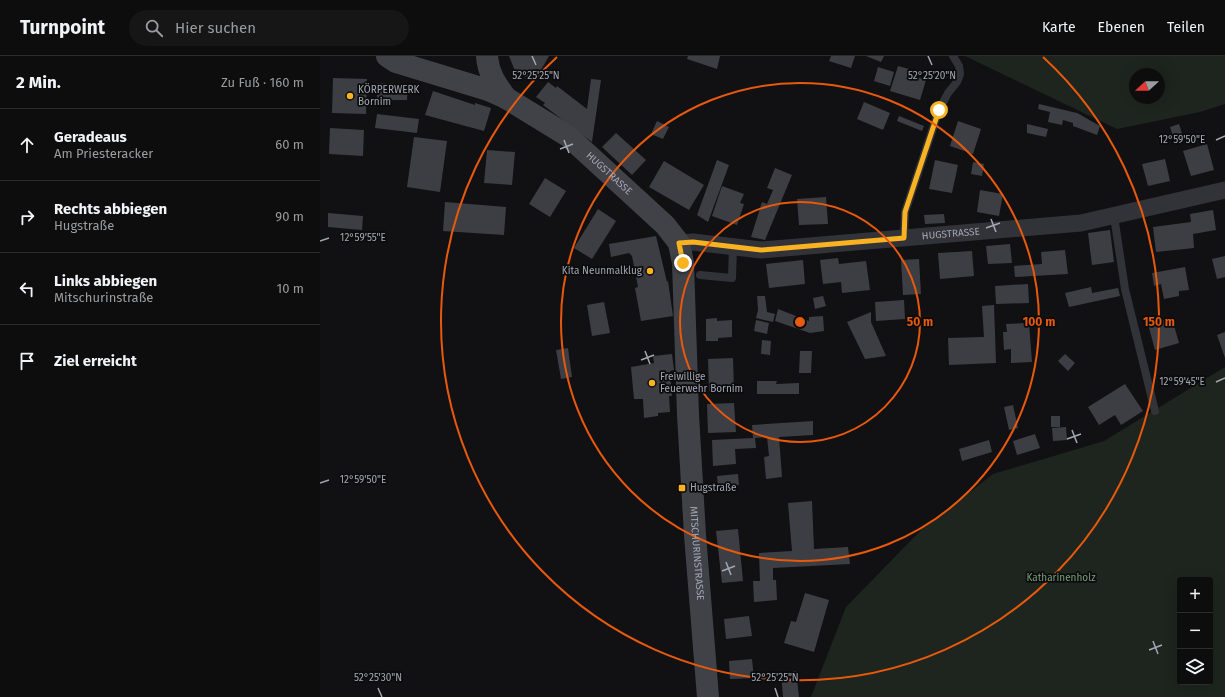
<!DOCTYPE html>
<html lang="de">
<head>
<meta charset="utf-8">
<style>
  body { margin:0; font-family:"Fira Sans",sans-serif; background:#161617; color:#f1f3f6 }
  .controls { position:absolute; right:12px; bottom:12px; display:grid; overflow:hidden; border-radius:4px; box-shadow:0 4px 16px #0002 }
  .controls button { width:36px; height:36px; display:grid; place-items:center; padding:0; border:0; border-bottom:1px solid #2d2d2e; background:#0d0d0e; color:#f1f3f6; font:20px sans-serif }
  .compass { position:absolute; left:809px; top:12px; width:36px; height:36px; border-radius:50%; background:#0d0d0e; box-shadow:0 4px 16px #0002; rotate:249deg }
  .stop { position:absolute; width:12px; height:12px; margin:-9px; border:3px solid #f9b222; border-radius:50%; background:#fff }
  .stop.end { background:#f9b222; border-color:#fff; box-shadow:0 1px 4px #0008 }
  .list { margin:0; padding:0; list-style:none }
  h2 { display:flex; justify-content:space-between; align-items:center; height:52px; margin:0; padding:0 16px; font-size:17px }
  h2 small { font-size:13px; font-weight:400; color:#9a9c9e }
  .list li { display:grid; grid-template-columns:26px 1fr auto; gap:12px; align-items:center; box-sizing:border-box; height:72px; padding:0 16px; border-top:1px solid #2d2d2e }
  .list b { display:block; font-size:15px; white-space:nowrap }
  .list p { margin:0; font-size:13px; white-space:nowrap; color:#9a9c9e }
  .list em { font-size:13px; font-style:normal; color:#9a9c9e }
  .icon { flex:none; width:22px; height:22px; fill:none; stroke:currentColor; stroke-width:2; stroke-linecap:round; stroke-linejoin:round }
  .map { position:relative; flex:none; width:905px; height:641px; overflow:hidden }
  header { display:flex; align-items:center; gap:24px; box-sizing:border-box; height:56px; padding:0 20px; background:#0d0d0e; border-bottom:1px solid #2d2d2e }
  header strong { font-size:19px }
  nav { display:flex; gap:22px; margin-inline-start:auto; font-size:14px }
  .search { width:280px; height:36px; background:#161617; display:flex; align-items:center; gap:10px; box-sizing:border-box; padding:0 14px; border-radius:22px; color:#9a9c9e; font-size:15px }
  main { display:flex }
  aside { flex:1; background:#0d0d0e }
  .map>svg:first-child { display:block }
  .green { fill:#1d251e; fill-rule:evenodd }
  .building { fill:#3d3e43 }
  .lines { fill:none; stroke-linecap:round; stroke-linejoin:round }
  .lane { stroke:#323338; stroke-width:8 }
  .street { stroke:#323338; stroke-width:17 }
  .secondary { stroke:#404248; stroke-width:22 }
  .route { stroke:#f9b222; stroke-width:5 }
  .ticks { fill:none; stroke:#a2a7b4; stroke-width:1.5 }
  .ring { fill:none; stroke:#e8590c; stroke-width:2 }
  .poi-dot { fill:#f9b222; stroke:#0c0c0d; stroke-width:1.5 }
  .labels { text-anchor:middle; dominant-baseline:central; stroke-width:3.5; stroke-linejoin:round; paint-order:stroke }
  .poi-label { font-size:10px; fill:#a2a7b4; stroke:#0c0c0d; text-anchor:start }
  .street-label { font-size:10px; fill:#a2a7b4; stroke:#0c0c0d }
  .park-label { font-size:10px; fill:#77a07a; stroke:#0c0c0d }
  .ticks-label { font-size:10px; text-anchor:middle; fill:#a2a7b4; stroke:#0c0c0d; stroke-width:3.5; stroke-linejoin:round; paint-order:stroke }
  .centre { fill:#e8590c; stroke:#0c0c0d; stroke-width:2 }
  .ring-label { font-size:12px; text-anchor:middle; font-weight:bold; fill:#e8590c; stroke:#0c0c0d; stroke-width:3.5; stroke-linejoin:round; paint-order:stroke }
</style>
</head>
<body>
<header>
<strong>Turnpoint</strong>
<div class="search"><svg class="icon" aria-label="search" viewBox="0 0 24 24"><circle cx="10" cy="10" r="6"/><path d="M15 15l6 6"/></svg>Hier suchen</div>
<nav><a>Karte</a><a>Ebenen</a><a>Teilen</a></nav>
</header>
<main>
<aside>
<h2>2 Min.<small>Zu Fuß · 160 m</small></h2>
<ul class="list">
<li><svg class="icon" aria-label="ahead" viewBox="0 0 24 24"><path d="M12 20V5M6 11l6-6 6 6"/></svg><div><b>Geradeaus</b><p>Am Priesteracker</p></div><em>60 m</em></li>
<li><svg class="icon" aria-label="right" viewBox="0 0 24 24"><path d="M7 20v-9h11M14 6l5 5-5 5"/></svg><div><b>Rechts abbiegen</b><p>Hugstraße</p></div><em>90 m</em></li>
<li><svg class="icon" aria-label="left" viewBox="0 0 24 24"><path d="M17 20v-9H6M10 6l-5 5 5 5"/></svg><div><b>Links abbiegen</b><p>Mitschurinstraße</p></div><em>10 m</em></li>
<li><svg class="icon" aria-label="arrive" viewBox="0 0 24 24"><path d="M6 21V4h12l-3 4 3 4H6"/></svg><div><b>Ziel erreicht</b></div></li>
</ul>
</aside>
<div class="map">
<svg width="905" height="641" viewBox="0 0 905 641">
  <rect width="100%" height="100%" fill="#111113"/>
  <!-- green -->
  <g class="green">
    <path d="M645 0H905V48L880 56 797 73ZM815 18H839V42H815Z"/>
    <path d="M905 311V641H491L526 551 600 475 673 418 784 385ZM860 524H890V626H860Z"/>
  </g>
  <!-- building -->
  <g class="building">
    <path d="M189 0H229L214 26 195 15Z"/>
    <path d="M368 0H400L397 13 367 3Z"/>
    <path d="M511 0H535L531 12 509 5Z"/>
    <path d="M546 0H564L561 6Z"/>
    <path d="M578 10 589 13 588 18 606 24 600 44 570 35Z"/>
    <path d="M558 11 574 16 570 30 554 25Z"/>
    <path d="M13 22 47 23 46 58 12 57Z"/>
    <path d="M271 23 281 24 272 86 223 49 225 47 216 41 228 26 236 32 237 30 267 53Z"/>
    <path d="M57 27 88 28 87 44H57Z"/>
    <path d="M113 35 155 49V47L171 52 164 75 105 59Z"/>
    <path d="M544 46 570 57 563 74 537 63Z"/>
    <path d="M719 48 757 57 780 70 777 79 753 70V67L743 64 742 69 728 66 730 56 718 53Z"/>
    <path d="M57 58 99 63 97 77 55 72Z"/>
    <path d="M579 60 604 70 602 75 577 65Z"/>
    <path d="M337 65 349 71 343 83 331 78Z"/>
    <path d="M638 65 661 73 653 98 630 90Z"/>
    <path d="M707 68 728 73 726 81 707 77Z"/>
    <path d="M859 68 864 84 855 87 850 71Z"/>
    <path d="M10 72 44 74 43 100 9 98Z"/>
    <path d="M296 77 326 104 312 119 282 91Z"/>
    <path d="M94 81 127 85 120 136 87 131Z"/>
    <path d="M887 88 894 114 871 120 863 95Z"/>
    <path d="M167 94 195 96 192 129 164 127Z"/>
    <path d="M845 103 850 125 828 130 822 108Z"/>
    <path d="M397 104 409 109 388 166 377 159Z"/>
    <path d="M615 104 638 109 632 137 609 133Z"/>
    <path d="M344 105 384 129 369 154 329 131Z"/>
    <path d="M653 106 664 108 662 120 651 118Z"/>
    <path d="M455 112 472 119 445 184 431 181 442 146 447 148 453 134 447 132Z"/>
    <path d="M225 122 246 135 230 161 209 148Z"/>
    <path d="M402 130 424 138 420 147 424 148 417 169 392 160Z"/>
    <path d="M660 134 683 138 679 160 657 156Z"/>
    <path d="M506 141 508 168 479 169 477 143Z"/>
    <path d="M125 146 186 151 184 179 123 175Z"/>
    <path d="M278 153 296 165 272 203 254 192Z"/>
    <path d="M893 154 896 174 873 178 874 192 836 196 833 171 871 166 870 158Z"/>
    <path d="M8 157 43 160 42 174 8 171Z"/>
    <path d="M624 158 625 167 605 168 604 159Z"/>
    <path d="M790 174 794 206 772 209 768 177Z"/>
    <path d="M336 180 347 226 348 225 353 260 321 265 315 232 318 231 312 200 309 197 291 201 289 188Z"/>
    <path d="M690 188 692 207 668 208 666 190Z"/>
    <path d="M745 194 748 218 695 221 694 210 722 208 721 196Z"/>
    <path d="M652 195 654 220 620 223 618 197Z"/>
    <path d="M905 200V221L897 223 892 203Z"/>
    <path d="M518 202 519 208 546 205 550 234 522 237 521 226 503 228 500 204Z"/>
    <path d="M599 203 601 238 583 239 581 204Z"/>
    <path d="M483 204 485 228 449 232 446 208Z"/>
    <path d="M865 211 869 234 859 235V240L844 243 841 228 834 230 832 217Z"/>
    <path d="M708 228 709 247 676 248 675 230Z"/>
    <path d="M771 231 772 237 798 232 800 240 749 251 745 237Z"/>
    <path d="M437 240H445L447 256 455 258 453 266 436 262 438 254Z"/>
    <path d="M503 240 506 250 495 253 493 242Z"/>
    <path d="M584 244 585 263 556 265 555 246Z"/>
    <path d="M284 246 290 277 272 280 267 249Z"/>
    <path d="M674 249 676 307 629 309 628 282 664 281 662 250Z"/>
    <path d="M458 253 489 265V261L503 260 504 275 490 277 455 265Z"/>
    <path d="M551 256V266L566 300 545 303 527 266Z"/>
    <path d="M397 262V265L412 264V281L398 282V285H386V263Z"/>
    <path d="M852 262 859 287 835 294 828 268Z"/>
    <path d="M436 264 449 267 447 278 434 275Z"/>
    <path d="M709 267 712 306 691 307V293L684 294 683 276H687L686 268Z"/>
    <path d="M905 276V302L897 279Z"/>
    <path d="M442 284 451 285 450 299 441 298Z"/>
    <path d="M248 292 252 321 241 323 236 294Z"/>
    <path d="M480 295H492L491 317H479Z"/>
    <path d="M352 298 354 314 350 315 352 340H349L350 356 338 357V360L324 362 323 343H314L311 311 334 307 333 300Z"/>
    <path d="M745 298 755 307 748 315 738 305Z"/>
    <path d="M413 302 414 334 389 335 388 303Z"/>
    <path d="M437 325H457L456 328 479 327V338H437Z"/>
    <path d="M805 328 823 355 801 369 795 359 779 369 768 351Z"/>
    <path d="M414 347 416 376 388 377 387 348Z"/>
    <path d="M693 349 698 372 689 374 684 351Z"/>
    <rect x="731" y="360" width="9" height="11"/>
    <path d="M493 365V379L459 381 462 421 446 423 444 401 449 400 447 381 435 382 436 392 415 393 416 408 393 410 392 384 433 382 432 369Z"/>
    <path d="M746 371 747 384 733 385 732 372Z"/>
    <path d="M715 378 720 392 697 399 693 385Z"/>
    <path d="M669 384 672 396 642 405 639 393Z"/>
    <path d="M418 418 419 429 398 431 397 420Z"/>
    <path d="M492 445 494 493 528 491 530 508 453 512V524H456L457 544 434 546 433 525H440L439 497 472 495 468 447Z"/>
    <path d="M418 473 423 525 402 527 396 475Z"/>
    <path d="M485 537 509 544 494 596 464 587 471 565 476 566Z"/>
    <path d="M429 560 432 580 406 583 404 563Z"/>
    <path d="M432 603 434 622 410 623 409 605Z"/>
    <path d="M476 615 479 641H463L461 617Z"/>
  </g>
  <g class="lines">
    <!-- lane -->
    <g class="lane">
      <path d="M794 160 805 233 835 355"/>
      <path d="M584 182 585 156 619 54 628 37 637 26 640 18 639 10 633 0"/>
      <path d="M380 219 412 222 413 191"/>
    </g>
    <!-- street -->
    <path class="street" id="s1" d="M359 187 373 186 441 194 761 167 905 134"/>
    <!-- secondary -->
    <g class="secondary">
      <path id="s2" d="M67 0 76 6 168 34 186 42 248 80 345 169 359 187 363 207 368 359 375 479 388 641"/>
      <path d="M167 0C168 17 176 28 186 42"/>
    </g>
  </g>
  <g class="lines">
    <!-- route -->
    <path class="route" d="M363 207 359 187 373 186 441 194 584 182 585 156 619 54"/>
  </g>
  <!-- ticks -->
  <path class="ticks" d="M212 0 216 9M608 0 612 9M244 84 249 97M896 84 905 80M240 93 253 88M671 163 676 176M666 172 680 167M0 185 9 182M325 295 330 308M321 304 334 299M896 326 905 322M752 374 757 387M747 383 761 378M0 427 9 424M406 506 411 519M402 515 415 510M833 585 838 598M829 594 842 589M58 632 62 641M455 632 458 641"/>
  <!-- distance rings -->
  <g class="ring">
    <circle cx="480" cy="266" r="120"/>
    <circle cx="480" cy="266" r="239"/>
    <path d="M723 1A359 359 0 1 1 237 1"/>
  </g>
  <!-- markers -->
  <g class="poi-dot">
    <circle cx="30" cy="40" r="4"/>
    <circle cx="330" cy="215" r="4"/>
    <circle cx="332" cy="327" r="4"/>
    <rect x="358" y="428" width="8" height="8" rx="2"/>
  </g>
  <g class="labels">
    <!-- poi labels -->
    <g class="poi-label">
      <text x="38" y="34">KÖRPERWERK<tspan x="38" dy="12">Bornim</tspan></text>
      <text x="322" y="215" text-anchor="end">Kita Neunmalklug</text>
      <text x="340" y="321">Freiwillige<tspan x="340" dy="12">Feuerwehr Bornim</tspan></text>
      <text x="370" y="432">Hugstraße</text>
    </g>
    <!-- street labels -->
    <g class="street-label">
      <text stroke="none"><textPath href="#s2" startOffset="255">HUGSTRASSE</textPath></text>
      <text stroke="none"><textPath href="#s1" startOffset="273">HUGSTRASSE</textPath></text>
      <text stroke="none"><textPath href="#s2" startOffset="665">MITSCHURINSTRASSE</textPath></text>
    </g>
    <!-- park labels -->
    <g class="park-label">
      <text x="741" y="522">Katharinenholz</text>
    </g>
  </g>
  <g class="ticks-label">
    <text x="216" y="23">52°25'25"N</text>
    <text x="612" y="23">52°25'20"N</text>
    <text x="862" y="87">12°59'50"E</text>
    <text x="43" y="185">12°59'55"E</text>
    <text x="862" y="329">12°59'45"E</text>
    <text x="43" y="427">12°59'50"E</text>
    <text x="58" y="625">52°25'30"N</text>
    <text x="455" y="625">52°25'25"N</text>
  </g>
  <circle cx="480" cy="266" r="6" class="centre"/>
  <g class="ring-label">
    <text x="600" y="270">50 m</text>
    <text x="719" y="270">100 m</text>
    <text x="839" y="270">150 m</text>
  </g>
</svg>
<div class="controls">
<button>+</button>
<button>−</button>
<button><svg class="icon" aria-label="layers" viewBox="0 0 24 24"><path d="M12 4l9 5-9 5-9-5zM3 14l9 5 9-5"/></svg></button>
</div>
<svg class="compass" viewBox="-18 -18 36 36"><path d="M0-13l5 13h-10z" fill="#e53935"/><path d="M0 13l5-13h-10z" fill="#9a9c9e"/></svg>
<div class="stop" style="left:619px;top:54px"></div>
<div class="stop end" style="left:363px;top:207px"></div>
</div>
</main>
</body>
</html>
